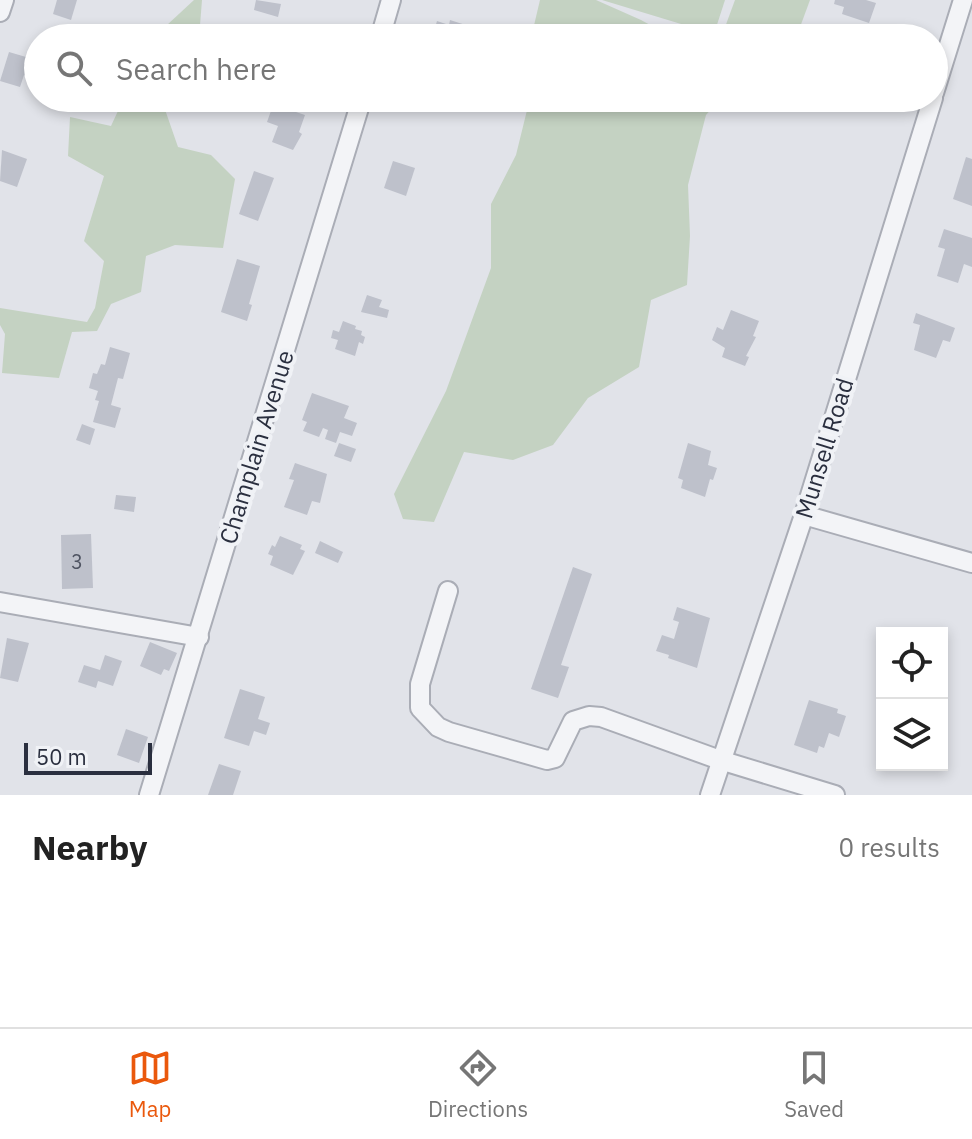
<!DOCTYPE html>
<html lang="en">
<head>
<meta charset="utf-8">
<style>
  body { margin:0; font-family:"IBM Plex Sans",sans-serif; background:#f2f2f2; color:#222 }
  .controls { position:absolute; right:24px; bottom:24px; display:grid; overflow:hidden; border-radius:0px; box-shadow:0 4px 12px #0003 }
  .controls button { width:72px; height:72px; display:grid; place-items:center; padding:0; border:0; border-bottom:2px solid #e0e0e0; background:#fff; color:#222; font:40px sans-serif }
  .scale { position:absolute; left:24px; bottom:20px; width:128px; box-sizing:border-box; padding-left:8px; border:4px solid #2a2f3f; border-top:0; font-size:22px; line-height:28px; white-space:nowrap; color:#2a2f3f; -webkit-text-stroke:6px #f0f2f6; paint-order:stroke }
  .list { margin:0; padding:0; list-style:none }
  h2 { display:flex; justify-content:space-between; align-items:center; height:104px; margin:0; padding:0 32px; font-size:34px }
  h2 small { font-size:26px; font-weight:400; color:#767676 }
  .icon { flex:none; width:44px; height:44px; fill:none; stroke:currentColor; stroke-width:2; stroke-linecap:round; stroke-linejoin:round }
  .map { position:relative; flex:none; width:972px; height:795px; overflow:hidden }
  .search { position:absolute; background:#fff; box-shadow:0 4px 12px #0003; left:24px; right:24px; top:24px; height:88px; display:flex; align-items:center; gap:20px; box-sizing:border-box; padding:0 28px; border-radius:44px; color:#767676; font-size:30px }
  .sheet { height:232px; background:#fff }
  nav { display:flex; justify-content:space-around; align-items:center; box-sizing:border-box; height:112px; border-top:2px solid #e0e0e0; background:#fff; font-size:22px; color:#767676 }
  nav a { display:grid; justify-items:center; gap:4px }
  nav .on { color:#ea580c }
  .map>svg:first-child { display:block }
  .green { fill:#c4d2c2 }
  .building { fill:#bec1cb }
  .lines { fill:none; stroke-linecap:round; stroke-linejoin:round }
  .minor-casing { stroke:#aaadb6; stroke-width:22 }
  .minor { stroke:#f3f4f7; stroke-width:18 }
  .labels { text-anchor:middle; dominant-baseline:central; stroke-width:8; stroke-linejoin:round; paint-order:stroke }
  .number-label { font-size:20px; fill:#4f5462 }
  .street-label { font-size:24px; fill:#2a2f3f; stroke:#f0f2f6 }
</style>
</head>
<body>
<div class="map">
<svg width="972" height="795" viewBox="0 0 972 795">
  <rect width="100%" height="100%" fill="#e1e3e9"/>
  <!-- green -->
  <g class="green">
    <path d="M194 0H202L199 38H153Z"/>
    <path d="M540 0H596L641 20 674 38H531Z"/>
    <path d="M602 0H725L714 34Z"/>
    <path d="M735 0H810L796 38H721Z"/>
    <path d="M124 98H161L178 147 211 155 235 179 223 248 175 245 146 256 141 292 111 304 97 331 72 332 59 378 2 373 5 334 0 325V308L87 322 95 308 104 261 84 241 104 176 68 156 70 117 111 126Z"/>
    <path d="M530 98H721L706 115 688 185 690 236 687 285 651 300 639 367 588 398 553 445 513 460 464 452 434 522 403 519 394 494 446 391 491 268V204L516 155Z"/>
  </g>
  <!-- building -->
  <g class="building">
    <path d="M57 0H77L71 20 53 14Z"/>
    <path d="M256 0 281 4 278 17 254 10Z"/>
    <path d="M835 0H866L876 3 869 23 842 14 844 7 834 4Z"/>
    <path d="M450 20 478 29 475 38H427L429 30 434 31 437 21 449 25Z"/>
    <path d="M9 52 26 57 24 64 38 68V83L24 75 20 87 0 81Z"/>
    <path d="M272 108 283 112 284 108 305 115 299 132 302 134 293 150 272 142 278 126 267 122Z"/>
    <path d="M2 150 27 159 17 187 0 181Z"/>
    <path d="M966 157 972 159V206L953 199Z"/>
    <path d="M393 161 415 168 406 196 384 188Z"/>
    <path d="M254 171 274 178 258 221 239 214Z"/>
    <path d="M944 229 972 238V267L964 264 958 283 937 276 945 249 938 247Z"/>
    <path d="M237 259 260 266 249 304 252 305 247 321 221 312Z"/>
    <path d="M367 295 382 300 379 307 389 310 387 318 361 312Z"/>
    <path d="M731 310 759 321 753 336 756 337 746 356 749 357 745 366 722 357 725 348 712 340 717 327 723 330Z"/>
    <path d="M916 313 955 328 950 342 943 340 936 358 914 350 920 325 913 323Z"/>
    <path d="M343 321 356 326 355 329 362 331 361 335 365 337 363 344 359 342 355 356 335 349 338 340 331 338 333 330 339 332Z"/>
    <path d="M110 347 130 353 123 379 118 378 111 405 121 408 115 428 93 422 99 401 95 400 98 391 89 388 93 373 97 374 101 364 105 365Z"/>
    <path d="M312 393 349 406 344 418 357 423 352 436 340 432 336 443 325 439 328 430 323 428 319 437 303 431 307 422 302 420Z"/>
    <path d="M82 424 95 429 90 445 76 440Z"/>
    <path d="M339 443 356 449 351 462 334 456Z"/>
    <path d="M688 443 711 451 708 465 717 468 713 480 710 479 705 497 681 488 683 480 678 478Z"/>
    <path d="M295 463 327 474 320 503 312 501 307 515 284 507 294 480 289 479Z"/>
    <path d="M116 495 136 497 134 512 114 509Z"/>
    <path d="M91 534 93 588 62 589 61 535Z"/>
    <path d="M280 536 302 545 300 549 305 551 293 575 270 565 273 556 268 554 272 545 275 547Z"/>
    <path d="M320 541 343 552 338 563 315 553Z"/>
    <path d="M573 567 592 574 561 665 569 667 558 698 531 689Z"/>
    <path d="M677 607 710 618 697 668 668 658 669 655 656 651 662 635 674 639 679 622 673 620Z"/>
    <path d="M7 638 29 643 18 682 0 678Z"/>
    <path d="M150 642 177 653 169 671 164 669 161 675 140 666Z"/>
    <path d="M105 655 122 661 113 686 98 681 96 688 78 682 84 665 100 670Z"/>
    <path d="M240 689 265 697 258 719 270 723 266 735 254 731 249 746 224 738Z"/>
    <path d="M809 700 838 709 837 713 846 716 839 737 829 733 824 748 819 746 817 753 794 745Z"/>
    <path d="M126 729 148 737 139 763 117 755Z"/>
    <path d="M219 764 241 771 233 795H208Z"/>
  </g>
  <g class="lines">
    <defs>
      <g id="minor">
        <path d="M0 12 4 0"/>
        <path d="M380 38 391 0"/>
        <path d="M934 93 963 0"/>
        <path d="M804 515 972 563"/>
        <path d="M448 591 420 684V708L438 727 449 732 547 760 555 758 573 721 589 716 601 717 720 760 835 795"/>
        <path d="M0 602 199 637"/>
        <path d="M149 795 362 98"/>
        <path d="M710 795 804 515 933 98"/>
      </g>
    </defs>
    <!-- minor casing -->
    <use href="#minor" class="minor-casing"/>
    <!-- minor -->
    <use href="#minor" class="minor"/>
  </g>
  <g class="labels">
    <!-- number labels -->
    <g class="number-label">
      <text x="77" y="561">3</text>
    </g>
    <!-- street labels -->
    <g class="street-label">
      <text transform="translate(256 447) rotate(-73)">Champlain Avenue</text>
      <text transform="translate(824 448) rotate(-73)">Munsell Road</text>
    </g>
  </g>
</svg>
<div class="controls">
<button><svg class="icon" aria-label="locate" viewBox="0 0 24 24"><circle cx="12" cy="12" r="6"/><path d="M12 2v4M12 18v4M2 12h4M18 12h4"/></svg></button>
<button><svg class="icon" aria-label="layers" viewBox="0 0 24 24"><path d="M12 4l9 5-9 5-9-5zM3 14l9 5 9-5"/></svg></button>
</div>
<div class="scale">50 m</div>
<div class="search"><svg class="icon" aria-label="search" viewBox="0 0 24 24"><circle cx="10" cy="10" r="6"/><path d="M15 15l6 6"/></svg>Search here</div>
</div>
<section class="sheet">
<h2>Nearby<small>0 results</small></h2>
<ul class="list">
</ul>
</section>
<nav>
<a class="on"><svg class="icon" aria-label="map" viewBox="0 0 24 24"><path d="M3 6l6-2 6 2 6-2v14l-6 2-6-2-6 2zM9 4v14M15 6v14"/></svg>Map</a>
<a><svg class="icon" aria-label="directions" viewBox="0 0 24 24"><path d="M12 3l9 9-9 9-9-9zM9 14v-3h6M13 9l2 2-2 2"/></svg>Directions</a>
<a><svg class="icon" aria-label="saved" viewBox="0 0 24 24"><path d="M7 4h10v16l-5-4-5 4z"/></svg>Saved</a>
</nav>
</body>
</html>
